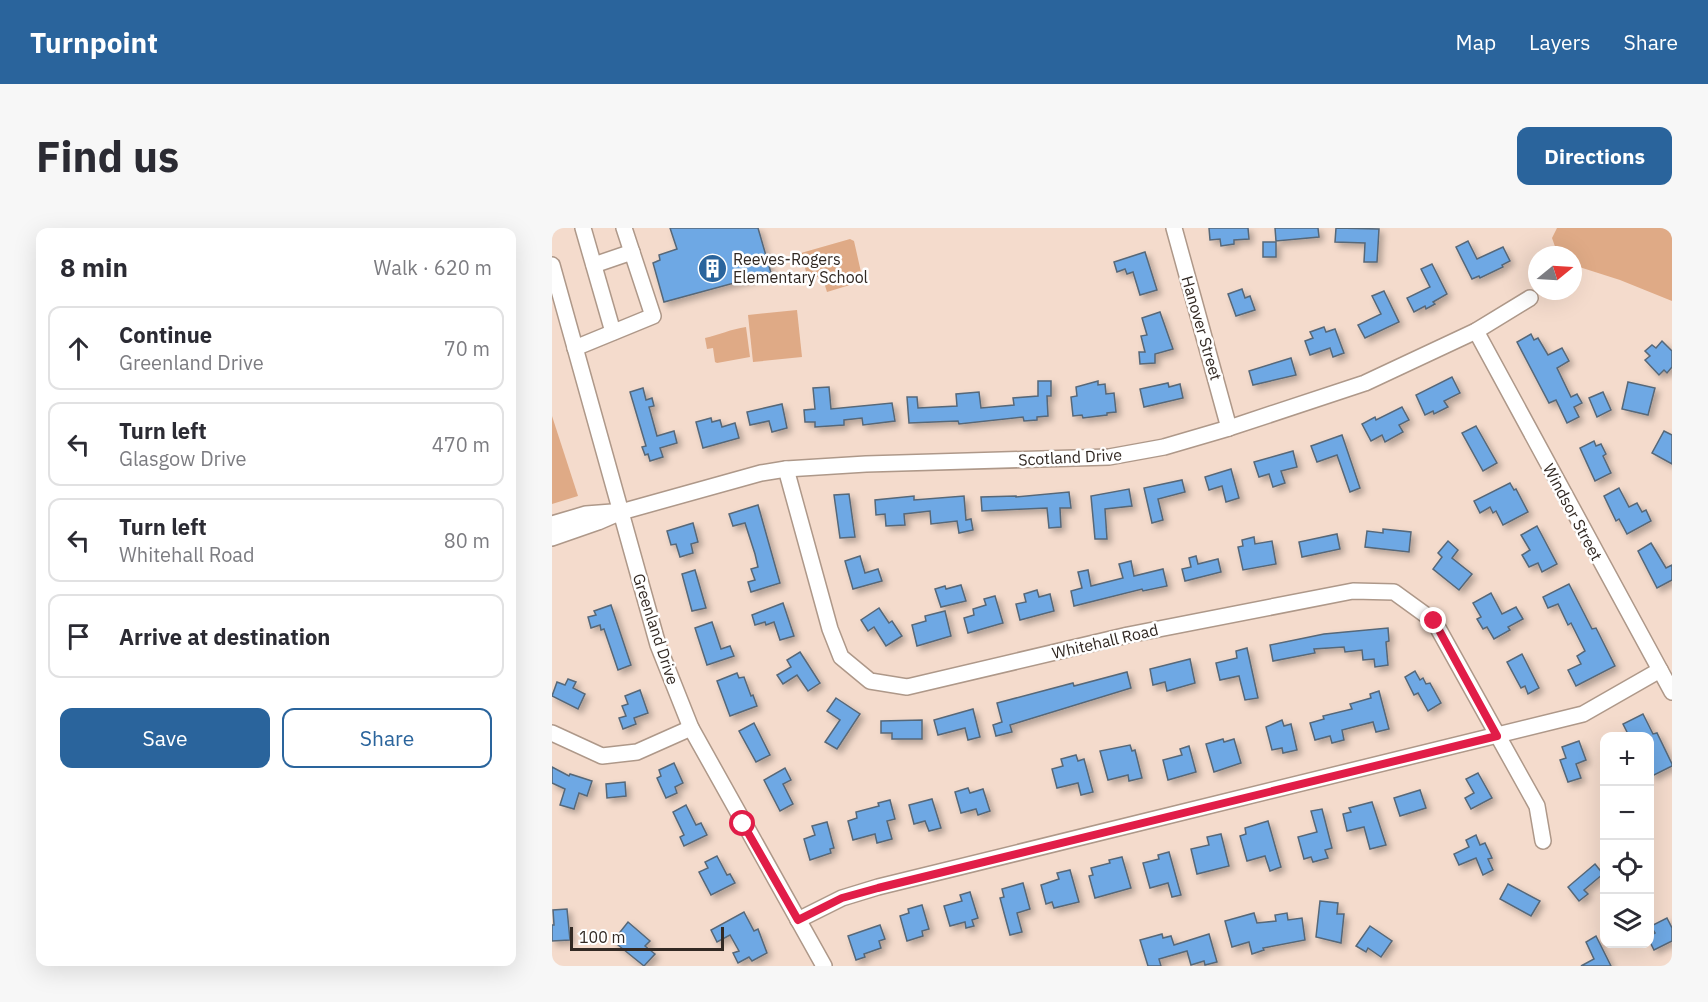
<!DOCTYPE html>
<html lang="en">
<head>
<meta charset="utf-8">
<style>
  body { margin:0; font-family:"IBM Plex Sans",sans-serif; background:#f7f7f7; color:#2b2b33 }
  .controls { position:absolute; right:18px; bottom:18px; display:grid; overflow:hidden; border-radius:12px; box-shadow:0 6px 24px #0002 }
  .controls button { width:54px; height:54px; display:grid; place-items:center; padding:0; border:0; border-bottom:2px solid #e1e1e2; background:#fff; color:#2b2b33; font:30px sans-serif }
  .compass { position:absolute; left:976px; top:18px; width:54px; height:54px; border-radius:50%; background:#fff; box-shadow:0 6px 24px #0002; rotate:72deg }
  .scale { position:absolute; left:18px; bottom:15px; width:154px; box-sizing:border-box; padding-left:6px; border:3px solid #322923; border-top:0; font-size:16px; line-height:21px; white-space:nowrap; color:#322923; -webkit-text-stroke:4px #fff; paint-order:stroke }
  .stop { position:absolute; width:18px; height:18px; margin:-14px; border:4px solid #e11d48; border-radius:50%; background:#fff }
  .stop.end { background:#e11d48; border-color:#fff; box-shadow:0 2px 6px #0008 }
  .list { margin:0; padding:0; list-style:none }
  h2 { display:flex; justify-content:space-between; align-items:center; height:78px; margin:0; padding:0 24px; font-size:26px }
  h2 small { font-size:20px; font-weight:400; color:#7c7c81 }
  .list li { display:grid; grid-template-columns:39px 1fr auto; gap:18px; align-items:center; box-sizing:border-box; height:84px; margin:0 12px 12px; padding:0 12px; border:2px solid #e1e1e2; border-radius:12px }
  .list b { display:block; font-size:22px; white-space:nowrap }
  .list p { margin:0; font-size:20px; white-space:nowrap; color:#7c7c81 }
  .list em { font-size:20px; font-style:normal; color:#7c7c81 }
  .actions { display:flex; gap:12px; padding:18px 24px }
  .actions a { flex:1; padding:14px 0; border:2px solid #2a649c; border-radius:12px; text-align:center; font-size:21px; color:#2a649c }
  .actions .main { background:#2a649c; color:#fff }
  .icon { flex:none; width:33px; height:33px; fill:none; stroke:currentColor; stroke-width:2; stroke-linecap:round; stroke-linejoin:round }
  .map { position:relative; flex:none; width:1120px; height:738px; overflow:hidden; border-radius:12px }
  header { display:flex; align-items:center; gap:36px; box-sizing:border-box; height:84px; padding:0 30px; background:#2a649c; color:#fff }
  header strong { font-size:28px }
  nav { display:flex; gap:33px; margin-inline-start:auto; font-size:21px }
  .intro { display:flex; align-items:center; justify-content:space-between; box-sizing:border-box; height:144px; padding:0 36px }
  h1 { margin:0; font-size:42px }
  .button { padding:15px 27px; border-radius:12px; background:#2a649c; color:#fff; font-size:21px; font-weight:700 }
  main { display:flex; gap:36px; padding:0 36px }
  aside { flex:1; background:#fff; border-radius:12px; box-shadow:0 6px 24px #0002 }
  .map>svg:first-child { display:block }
  .green { fill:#dfaa86 }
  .building { fill:#6ea8e4; stroke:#566778; stroke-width:1.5; filter:url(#shadow) }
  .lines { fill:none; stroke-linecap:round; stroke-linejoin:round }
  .minor-casing { stroke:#ae9889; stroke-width:18 }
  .minor { stroke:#fff; stroke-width:15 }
  .route { stroke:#e11d48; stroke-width:8 }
  .labels { text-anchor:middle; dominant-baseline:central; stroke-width:5; stroke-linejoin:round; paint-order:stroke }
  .poi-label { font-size:16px; fill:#322923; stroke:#fff; text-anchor:start }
  .street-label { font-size:16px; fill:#322923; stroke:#fff }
</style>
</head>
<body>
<header>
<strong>Turnpoint</strong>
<nav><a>Map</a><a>Layers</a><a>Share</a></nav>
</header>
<div class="intro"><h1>Find us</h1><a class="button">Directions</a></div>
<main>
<aside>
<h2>8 min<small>Walk · 620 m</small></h2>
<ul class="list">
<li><svg class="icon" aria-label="ahead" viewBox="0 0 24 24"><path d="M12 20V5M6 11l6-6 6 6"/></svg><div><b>Continue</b><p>Greenland Drive</p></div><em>70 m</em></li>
<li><svg class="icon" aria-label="left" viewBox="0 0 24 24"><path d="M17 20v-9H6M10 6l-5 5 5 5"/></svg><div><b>Turn left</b><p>Glasgow Drive</p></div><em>470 m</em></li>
<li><svg class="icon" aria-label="left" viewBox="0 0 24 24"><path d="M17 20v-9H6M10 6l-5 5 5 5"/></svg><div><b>Turn left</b><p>Whitehall Road</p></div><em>80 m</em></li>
<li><svg class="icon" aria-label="arrive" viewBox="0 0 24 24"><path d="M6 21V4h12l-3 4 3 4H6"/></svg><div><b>Arrive at destination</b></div></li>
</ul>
<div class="actions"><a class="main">Save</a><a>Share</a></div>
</aside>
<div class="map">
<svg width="1120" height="738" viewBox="0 0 1120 738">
  <defs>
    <filter id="shadow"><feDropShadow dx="4" dy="4" stdDeviation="3" flood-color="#0004"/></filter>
  </defs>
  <rect width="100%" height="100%" fill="#f4dbcc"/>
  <!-- green -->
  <g class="green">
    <path d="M1005 0H1120V73L1068 52 1021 37V27H1006L1000 10Z"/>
    <path d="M298 11 302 13 311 53 275 64 270 48 256 51 249 25Z"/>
    <path d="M245 82 250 129 201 134 196 87Z"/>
    <path d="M194 99 198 129 165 135 163 134 161 120 155 121 153 110C167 107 179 101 194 99Z"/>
    <path d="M0 188 26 268 0 276Z"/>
  </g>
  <!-- building -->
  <g class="building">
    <path d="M118 0H206L219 45 112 74 101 35 108 32 107 27 125 21Z"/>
    <path d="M657 0H696L697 11 682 12V16L669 18 668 11 658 12Z"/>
    <path d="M723 0H766L767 9 724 13Z"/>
    <path d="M784 0 827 1 825 34H812L813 15 783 14Z"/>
    <path d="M916 13 925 31 951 19 958 33 950 37 951 39 928 50 927 48 920 51 904 19Z"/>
    <rect x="711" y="14" width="13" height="15"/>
    <path d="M593 24 605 62 588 67 581 44 575 46 573 41 565 44 562 34Z"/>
    <path d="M880 36 895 66 881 74 883 76 874 81 873 78 862 84 855 70 878 59 869 41Z"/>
    <path d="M690 61 693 70 698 68 703 82 684 88 676 66Z"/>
    <path d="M832 63 847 94 813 110 806 97 829 86 820 68Z"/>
    <path d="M608 84 621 121 603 126V135L588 136 587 124H593L589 108 595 107 590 90Z"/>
    <path d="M772 99 774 104 783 101 792 125 781 129 778 120 758 127 753 113 761 110 758 104Z"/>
    <path d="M979 106 982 112 986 110 996 127 1010 120 1017 133 1005 140 1019 169 1025 166 1030 175 1022 179 1027 189 1015 195 1004 172 997 175 965 114Z"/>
    <path d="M1110 113 1120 123V139L1115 145 1112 142 1107 147 1093 132 1098 128 1093 123 1100 117 1104 120Z"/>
    <path d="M739 130 744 147 701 157 697 143Z"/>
    <path d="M900 149 908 165 892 173 896 179 882 186 881 183 873 187 864 167Z"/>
    <path d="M486 153H499V168H495L496 188 485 189V192L472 193 471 189 407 196 406 193 357 195 355 169H365L366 180 405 178 404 166 427 164 429 180 462 177 461 170 486 168Z"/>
    <path d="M546 153V157L553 156 554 166 562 165 564 184 555 185V187L531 190 530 187 521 188 519 169 525 168 524 159Z"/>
    <path d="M1076 154 1103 160 1096 187 1070 181Z"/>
    <path d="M616 155 617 159 628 156 631 170 592 179 588 161Z"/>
    <path d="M277 159 279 181 340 175 343 193 311 197 310 190 292 192V197L263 199V194H253L252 182 263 181 261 160Z"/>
    <path d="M91 160 94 172 100 170 102 178 97 179 105 208 122 203 125 215 108 220 111 229 98 233 96 226 93 227 90 219 94 218 78 164Z"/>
    <path d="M1051 164 1059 182 1045 189 1037 170Z"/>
    <path d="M230 176 235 200 220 204 217 193 198 197 195 184Z"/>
    <path d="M850 179 857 192 847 197 851 204 833 214 830 207 819 213 810 196 823 189 824 192Z"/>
    <path d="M159 190 160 194 168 192 170 199 183 195 187 210 151 220 144 194Z"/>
    <path d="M924 198 945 235 931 243 910 205Z"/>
    <path d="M1112 203 1120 207V236L1100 225Z"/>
    <path d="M790 207 808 260 798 264 785 227 765 234 759 218Z"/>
    <path d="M1042 213 1044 218 1049 216 1054 226 1051 228 1059 245 1043 253 1028 220Z"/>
    <path d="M741 223 745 239 729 243 733 255 721 259 717 246 707 249 702 234Z"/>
    <path d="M679 241 687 270 674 274 670 258 657 262 653 249Z"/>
    <path d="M630 252 633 264 606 271 611 292 600 295 592 260Z"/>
    <path d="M958 255 962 262 964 261 976 284 951 297 944 283 941 285 938 279 928 285 922 273Z"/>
    <path d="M1067 260 1077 279 1085 275 1090 284 1094 282 1099 293 1075 306 1067 291 1064 293 1052 268Z"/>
    <path d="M577 261 580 278 553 281 555 311H543L539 268Z"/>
    <path d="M517 264 519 280H508L509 299 497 300 495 280 430 283 429 269 464 268V269Z"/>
    <path d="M297 266 303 309 288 310 282 267Z"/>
    <path d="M362 268V272L412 268 414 292 419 291 421 302 407 305 405 293 379 296 378 283 352 286 353 297 334 298 333 286 324 287 323 272Z"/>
    <path d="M206 277 228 355 199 364 196 354 203 352 199 341 206 339 203 326 193 295 181 298 177 286Z"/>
    <path d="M141 295 146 314 139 316 141 325 128 329 124 316 119 317 115 303Z"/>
    <path d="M985 298 1005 336 990 344 986 335 977 339 970 327 978 322 969 307Z"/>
    <path d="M831 301 859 304 857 324 813 319 815 303 831 305Z"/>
    <path d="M785 306 788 321 750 329 747 314Z"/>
    <path d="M702 309 703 316 720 313 724 336 691 342 686 319 691 318 690 312Z"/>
    <path d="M896 313 906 322 900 330 920 346 907 362 881 341 890 329 886 325Z"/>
    <path d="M1099 315 1114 340 1120 337V352L1105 360 1086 323Z"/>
    <path d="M308 328 313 345 326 341 330 353 301 361 293 333Z"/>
    <path d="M644 328 646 336 666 331 669 344 633 353 630 341 639 339 637 330Z"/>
    <path d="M579 333 582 348 611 341 615 358 591 363 590 361 522 378 519 363 530 360 526 344 536 342 539 358 571 350 567 336Z"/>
    <path d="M143 342 154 380 140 383 130 346Z"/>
    <path d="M1017 356 1040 401 1044 400 1063 438 1024 458 1016 442 1029 436 1025 428 1033 423 1019 395 1016 397 1006 376 996 380 991 369Z"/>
    <path d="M409 357 414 373 389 379 383 361 393 358 394 361Z"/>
    <path d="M485 362 487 369 498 366 502 383 468 392 464 376 474 374 472 366Z"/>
    <path d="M939 365 950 386 964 379 971 391 956 399 958 402 942 411 935 399 931 401 925 391 929 389 921 375Z"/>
    <path d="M443 368 451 395 416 405 412 390 422 387 421 381 434 377 432 371Z"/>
    <path d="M231 375 242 408 228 412 222 394 214 397 213 394 203 397 200 387Z"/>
    <path d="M59 377 79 437 66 442 52 401 49 402 48 397 39 400 36 389 44 387 42 383Z"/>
    <path d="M327 380 337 395 340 393 350 408 334 418 322 399 316 403 309 392Z"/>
    <path d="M393 383 399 408 365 418 360 397 374 393 373 388Z"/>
    <path d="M160 394 169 421 178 418 182 428 155 437 143 400Z"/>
    <path d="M836 400 837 413 834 414 836 437 823 439 822 431 811 432 810 422 793 424 792 419 762 421 763 425 721 433 718 417 772 406Z"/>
    <path d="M695 420 706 470 693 472 687 448 668 452 664 435 685 430 684 423Z"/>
    <path d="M248 424 268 455 256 463 245 447 231 456 225 447 239 439 235 432Z"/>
    <path d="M970 426 987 460 976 466 973 458 969 460 955 434Z"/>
    <path d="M638 431 643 455 615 463 613 454 601 457 598 441Z"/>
    <path d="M863 443 868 452 871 450 874 456 878 455 889 475 876 483 866 465 862 467 853 449Z"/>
    <path d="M575 444 579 460 458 497 460 504 444 508 441 497 450 494 445 475 521 455 522 458Z"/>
    <path d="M185 445 187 450 192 449 199 468 201 467 205 478 178 488 165 453Z"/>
    <path d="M16 451 24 454 21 460 33 466 26 481 0 468 5 454 13 457Z"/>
    <path d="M88 462 96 485 82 490 84 496 71 501 67 490 74 488 70 478 76 476 73 468Z"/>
    <path d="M827 463 837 501 824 504 821 494 790 502 792 512 780 515 778 508 763 512 758 495 772 491 771 488 800 481 798 476 819 470 818 466Z"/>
    <path d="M284 470 308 486 285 521 273 514 288 492 275 483Z"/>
    <path d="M421 481 428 509 416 512 413 500 386 507 382 492Z"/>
    <path d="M1091 486 1101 506 1105 505 1120 536V538L1100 548 1098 543V508H1077L1071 496Z"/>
    <path d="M370 492V511H340V505H329V493Z"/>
    <path d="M730 492 732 498 739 496 745 522 731 525 730 520 720 522 714 499Z"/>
    <path d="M202 495 218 527 204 534 187 503Z"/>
    <path d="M671 511 672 514 682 511 689 535 662 544 654 516Z"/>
    <path d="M1027 513 1034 532 1024 536 1029 550 1016 554 1008 532 1014 530 1010 519Z"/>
    <path d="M578 517 580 523 583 522 590 550 577 553 576 547 556 552 548 523Z"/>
    <path d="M637 518 644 544 616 552 611 532 630 527 628 521Z"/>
    <path d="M524 527 526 533 532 531 541 564 529 567 526 555 505 560 500 541 511 538 509 531Z"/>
    <path d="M122 535 131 555 123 559 125 565 114 570 105 550 109 548 107 542Z"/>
    <path d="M0 539 17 548 18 546 40 553 35 568 27 565 22 581 8 577 13 561 0 555Z"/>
    <path d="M233 540 239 552 231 556 241 576 228 583 212 552Z"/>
    <path d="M926 545 940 570 919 581 913 570 922 565 914 551Z"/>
    <path d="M73 554 74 568 55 570 54 556Z"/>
    <path d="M416 560 418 565 431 561 438 583 426 587 424 581 409 585 403 564Z"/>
    <path d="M868 562 874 580 848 588 842 570Z"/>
    <path d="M380 571 389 600 377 603 373 593 362 596 357 577Z"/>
    <path d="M338 572 343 591 335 593 340 611 325 615 323 606 301 612 296 593 305 590 304 584 327 578 326 575Z"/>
    <path d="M820 574 834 617 818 621 812 599 795 603 791 586 799 584 797 580Z"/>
    <path d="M134 577 144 597 149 595 155 607 132 618 128 609 132 607 121 584Z"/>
    <path d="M770 581 780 620 773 622 776 630 761 634 759 629 752 631 746 609 765 604 759 583Z"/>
    <path d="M716 593 729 639 718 643 713 628 695 633 688 608 694 606 693 600Z"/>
    <path d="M275 594 282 620 278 621 279 625 258 632 252 611 263 607 260 598Z"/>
    <path d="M669 606 677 638 645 646 639 621 657 617 655 609Z"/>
    <path d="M924 607 928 617 933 615 940 630 936 631 941 642 931 647 924 630 907 637 902 626 917 619 914 612Z"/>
    <path d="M617 624 629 667 620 669 616 655 598 660 591 635 607 631 606 627Z"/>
    <path d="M165 628 175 647 178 646 183 655 159 667 147 644 156 640 153 634Z"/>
    <path d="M570 629 579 660 543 670 537 648 541 647 539 640 558 635 557 632Z"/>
    <path d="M1043 636 1051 646 1032 662 1036 666 1027 673 1016 659Z"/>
    <path d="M518 642 527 674 502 680 500 674 494 676 489 657 507 651 505 645Z"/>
    <path d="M471 655 478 681 465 685 470 704 458 707 448 670 452 669 450 661Z"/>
    <path d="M956 656 988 673 979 688 948 671Z"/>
    <path d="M418 664 426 690 420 692 422 698 414 700 413 694 398 698 392 678 410 673 408 667Z"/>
    <path d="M768 673 786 675 785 686H792L789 715 764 709Z"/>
    <path d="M370 677 377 701 370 703 371 708 355 713 348 688 357 685 356 681Z"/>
    <path d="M15 681 18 712 0 713V697H2L1 682Z"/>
    <path d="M192 684 202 703 206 701 215 725 200 733 197 729 186 735 181 725 187 723 178 707 165 714 159 702Z"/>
    <path d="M702 685 705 695 724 693 723 687 735 685 736 692 750 690 753 712 711 720 712 722 700 726 697 714 680 719 673 693Z"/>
    <path d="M1115 690 1120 700V713L1102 722 1098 714V708L1103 705 1099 698Z"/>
    <path d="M76 694 98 713 93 718 103 726 92 738 61 713Z"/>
    <path d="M328 697 333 711 327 713 329 720 312 726 313 729 304 732 296 708Z"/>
    <path d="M818 698 840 713 829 729 816 720 814 724 804 718Z"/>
    <path d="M610 706 611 710 619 708 622 717 657 706 665 734 653 737 652 733 639 737 635 723 607 731 609 738H596L588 712Z"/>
    <path d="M1044 708 1059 738H1029L1042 731 1034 714Z"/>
  </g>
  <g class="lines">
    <defs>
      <g id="minor">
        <path d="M31 0 61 104"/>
        <path d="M622 0 677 200"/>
        <path d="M0 37 106 417 139 500 272 738"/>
        <path d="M42 37 80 24"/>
        <path d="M924 103 1120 464"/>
        <path d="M23 120 101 88 72 0"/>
        <path d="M234 241 278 401 289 429 318 453 355 459 576 407 801 363 842 364 882 393 985 578 991 613"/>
        <path d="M0 296 34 286 60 284"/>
        <path d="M0 310 46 294 69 284 209 245 234 241 314 236 557 229 612 219 677 200 813 155 924 103 978 70"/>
        <path d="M0 505 50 528 85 524 139 500"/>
        <path d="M246 692 290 670 326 659 1031 486 1108 442"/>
      </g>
    </defs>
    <!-- minor casing -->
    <use href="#minor" class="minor-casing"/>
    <!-- minor -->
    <use href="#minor" class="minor"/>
  </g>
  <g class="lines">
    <!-- route -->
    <path class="route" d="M191 596 246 692 290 670 326 660 945 508 882 393"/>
  </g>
  <!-- icons -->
  <defs>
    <symbol id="building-disc" viewBox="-11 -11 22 22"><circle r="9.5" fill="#2a649c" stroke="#fff"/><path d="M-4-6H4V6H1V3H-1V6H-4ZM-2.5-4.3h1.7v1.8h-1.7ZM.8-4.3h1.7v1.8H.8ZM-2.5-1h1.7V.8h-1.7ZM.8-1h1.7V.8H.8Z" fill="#fff"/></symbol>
  </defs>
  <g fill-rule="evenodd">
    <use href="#building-disc" x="144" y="24" width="33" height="33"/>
  </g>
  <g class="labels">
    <!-- poi labels -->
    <g class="poi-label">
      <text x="181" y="31">Reeves-Rogers<tspan x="181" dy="18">Elementary School</tspan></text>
    </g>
    <!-- street labels -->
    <g class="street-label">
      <text transform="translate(650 100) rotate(74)">Hanover Street</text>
      <text transform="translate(518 229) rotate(-3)">Scotland Drive</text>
      <text transform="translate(1021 284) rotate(62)">Windsor Street</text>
      <text transform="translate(104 401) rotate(72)">Greenland Drive</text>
      <text transform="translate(553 413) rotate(-13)">Whitehall Road</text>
    </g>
  </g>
</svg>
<div class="controls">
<button>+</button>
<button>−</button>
<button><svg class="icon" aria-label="locate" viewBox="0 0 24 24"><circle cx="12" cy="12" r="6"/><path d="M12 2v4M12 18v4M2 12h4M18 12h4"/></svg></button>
<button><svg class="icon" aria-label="layers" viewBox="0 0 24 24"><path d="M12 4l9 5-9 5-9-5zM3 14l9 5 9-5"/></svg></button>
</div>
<svg class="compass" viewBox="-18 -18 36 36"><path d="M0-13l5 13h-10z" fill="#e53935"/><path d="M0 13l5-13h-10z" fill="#7c7c81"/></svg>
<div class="scale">100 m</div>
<div class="stop" style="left:191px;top:596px"></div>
<div class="stop end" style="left:882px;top:393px"></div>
</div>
</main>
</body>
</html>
